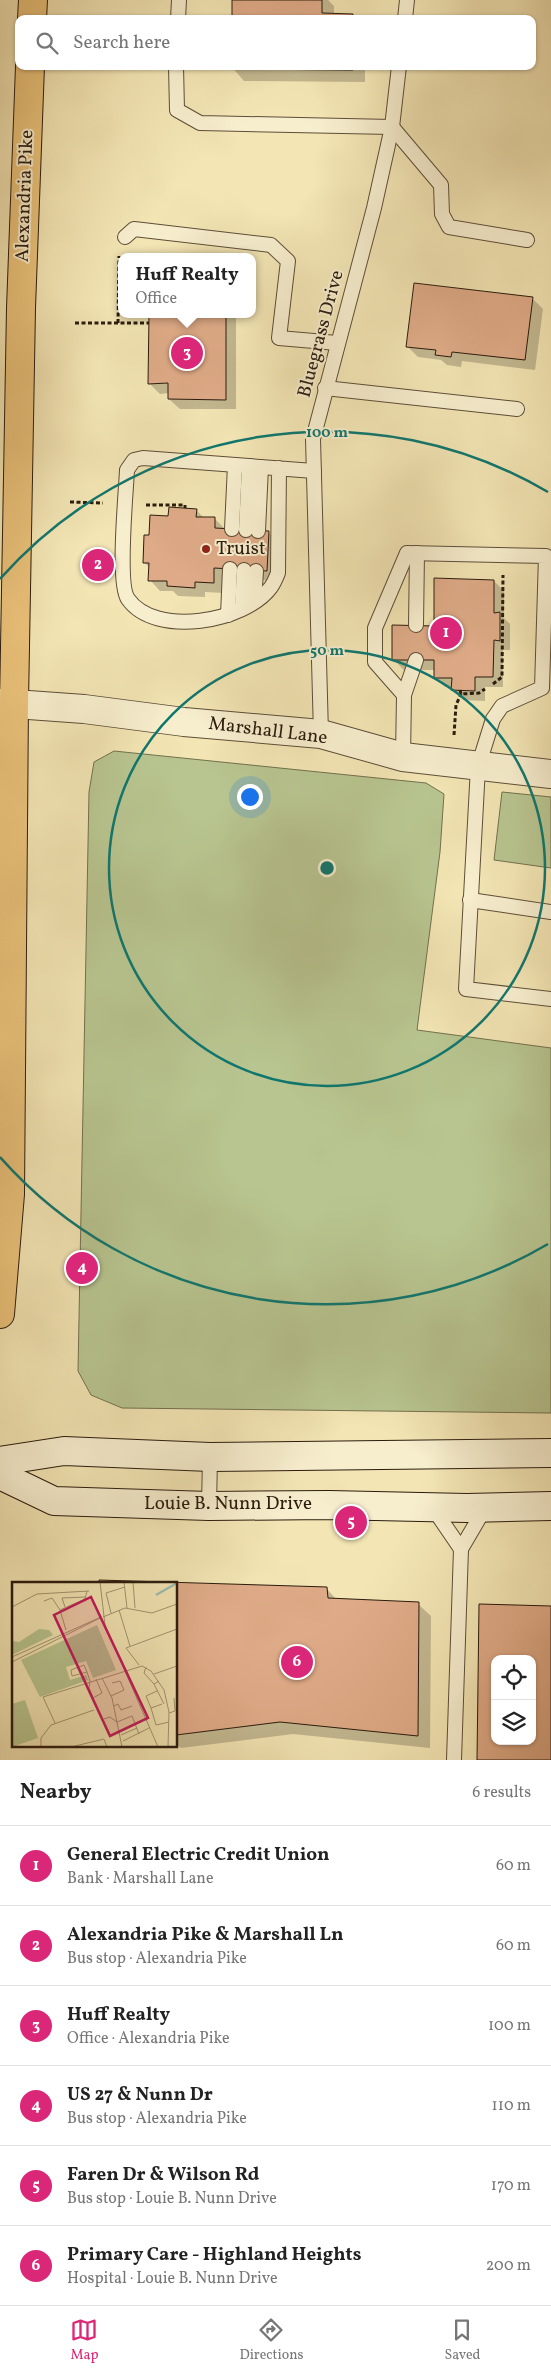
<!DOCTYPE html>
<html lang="en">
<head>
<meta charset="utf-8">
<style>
  body { margin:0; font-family:Vollkorn,serif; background:#f6f6f6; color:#222 }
  .controls { position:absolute; right:15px; bottom:15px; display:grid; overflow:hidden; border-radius:10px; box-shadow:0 1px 4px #0004 }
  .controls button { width:45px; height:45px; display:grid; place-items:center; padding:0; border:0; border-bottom:1px solid #e0e0e0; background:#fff; color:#222; font:25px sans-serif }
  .you { position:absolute; left:249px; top:796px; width:18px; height:18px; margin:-12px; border:4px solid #fff; border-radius:50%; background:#1a73e8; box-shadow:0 0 0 8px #1a73e833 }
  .badge { display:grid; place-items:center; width:32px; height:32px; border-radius:50%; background:#db2777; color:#fff; font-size:16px; font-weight:700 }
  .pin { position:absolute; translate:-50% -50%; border:2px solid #fff; box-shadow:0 1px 5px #0006 }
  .popup { position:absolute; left:118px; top:253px; width:138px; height:65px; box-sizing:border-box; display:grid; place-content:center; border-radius:10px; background:#fff; filter:drop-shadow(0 1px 4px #0005); font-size:16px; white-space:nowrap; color:#767676 }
  .popup b { font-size:19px; color:#222 }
  .popup::after { content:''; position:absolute; left:50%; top:100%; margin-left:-10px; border:10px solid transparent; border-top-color:#fff }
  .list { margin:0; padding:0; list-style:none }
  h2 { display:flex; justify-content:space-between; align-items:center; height:65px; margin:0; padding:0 20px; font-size:21px }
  h2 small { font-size:16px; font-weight:400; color:#767676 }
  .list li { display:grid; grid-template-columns:32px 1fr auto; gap:15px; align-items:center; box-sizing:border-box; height:80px; padding:0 20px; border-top:1px solid #e0e0e0 }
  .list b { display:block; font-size:19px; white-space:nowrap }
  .list p { margin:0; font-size:16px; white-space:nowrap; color:#767676 }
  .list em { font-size:16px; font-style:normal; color:#767676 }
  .icon { flex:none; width:28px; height:28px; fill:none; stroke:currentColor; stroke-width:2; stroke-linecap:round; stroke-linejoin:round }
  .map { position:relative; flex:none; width:551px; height:1760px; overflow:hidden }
  .search { position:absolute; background:#fff; box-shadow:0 1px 4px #0004; left:15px; right:15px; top:15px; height:55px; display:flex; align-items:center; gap:12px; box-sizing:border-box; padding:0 18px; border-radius:10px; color:#767676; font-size:19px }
  .sheet { height:545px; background:#fff }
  nav { display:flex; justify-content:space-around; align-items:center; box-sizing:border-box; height:70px; border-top:1px solid #e0e0e0; background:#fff; font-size:14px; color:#767676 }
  nav a { display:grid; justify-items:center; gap:2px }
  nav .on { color:#db2777 }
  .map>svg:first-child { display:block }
  .green { fill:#b8c590; stroke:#72704f }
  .shadow { fill:#0003 }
  .building { fill:#deaa87; stroke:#2b1c0e; fill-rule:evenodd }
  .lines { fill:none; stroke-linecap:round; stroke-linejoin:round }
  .lane-casing { stroke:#5d4e38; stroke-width:16 }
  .street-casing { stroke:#5d4e38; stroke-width:30 }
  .secondary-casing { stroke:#2b1c0e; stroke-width:30 }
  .highway-casing { stroke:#2b1c0e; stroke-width:30 }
  .path { stroke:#2b1c0e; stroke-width:3; stroke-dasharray:4 2.5; stroke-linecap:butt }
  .lane { stroke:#f7eece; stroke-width:14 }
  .street { stroke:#f7eece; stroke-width:28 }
  .secondary { stroke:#f7eece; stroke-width:28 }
  .highway { stroke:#eac27a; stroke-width:28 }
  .ring { fill:none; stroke:#0f766e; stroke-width:2.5 }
  .poi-dot { fill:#8f2418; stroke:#f7eece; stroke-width:2 }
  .labels { text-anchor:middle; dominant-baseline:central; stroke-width:4; stroke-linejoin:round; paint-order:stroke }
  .street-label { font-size:19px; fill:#2b1c0e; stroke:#f7eece }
  .poi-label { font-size:19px; fill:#2b1c0e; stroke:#f7eece; text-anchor:start }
  .inset-river { fill:none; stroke:#9dbeb3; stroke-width:2.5 }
  .inset-road { fill:none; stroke:#a39572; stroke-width:1 }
  .view { fill:#c2185b; fill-opacity:0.15; stroke:#c2185b; stroke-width:2.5 }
  .inset-edge { fill:none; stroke:#2b1c0e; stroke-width:2.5 }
  .centre { fill:#0f766e; stroke:#f7eece; stroke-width:2.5 }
  .ring-label { font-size:15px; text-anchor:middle; font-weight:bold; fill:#0f766e; stroke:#f7eece; stroke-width:4; stroke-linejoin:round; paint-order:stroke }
</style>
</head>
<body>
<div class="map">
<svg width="551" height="1760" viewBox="0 0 551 1760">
  <rect width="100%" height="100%" fill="#f3e5b4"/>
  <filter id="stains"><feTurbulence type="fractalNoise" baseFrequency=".004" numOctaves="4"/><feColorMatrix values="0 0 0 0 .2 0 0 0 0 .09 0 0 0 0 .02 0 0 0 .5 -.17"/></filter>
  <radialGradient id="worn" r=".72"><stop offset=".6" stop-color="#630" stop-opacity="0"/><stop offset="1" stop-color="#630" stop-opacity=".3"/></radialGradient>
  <!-- green -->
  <g class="green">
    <path d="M114 751 426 783 444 794 440 852 417 1030 551 1048V1413L122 1408 91 1395 78 1371 89 792 94 762Z"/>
    <path d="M502 792 551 797V868L494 860Z"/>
  </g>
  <!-- shadow -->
  <g class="shadow">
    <path d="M234 0H328L334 6V14L352 15 356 19H234Z"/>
    <path d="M231 66H365V82L244 81Z"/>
    <path d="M532 298 543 309 535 370 462 361 461 367 447 365 441 360 418 357 408 347Z"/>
    <path d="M150 314H236V409H180L169 399V393L160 394 149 383Z"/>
    <path d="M196 510 204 518 215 519 225 529 269 533 279 543 277 581 224 578V593L205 592V597L178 596 173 591H160L150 580V568L144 562 150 536 169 518Z"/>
    <path d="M494 581 504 591V618L510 624V650H503V687H485V701L463 700 452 688 445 687 435 677V670H404L393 659Z"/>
    <path d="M100 1581 326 1588 337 1600 418 1604 431 1616 430 1748 293 1734 181 1748 176 1744V1584Z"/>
  </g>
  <!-- building -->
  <g class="building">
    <path d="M232 0H322V13L353 14V19H232Z"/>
    <path d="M230 66H353V70L230 69Z"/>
    <path d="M414 283 533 297 525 360 452 352 451 357 435 355 436 350 406 347Z"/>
    <path d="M149 314H226V400L168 399V383L148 384Z"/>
    <path d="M169 507 197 509 196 517H215V528L269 531 267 571 214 568V583L195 582V588L167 586V581H148L149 563H143L144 535H149L150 515 168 516Z"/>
    <path d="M434 578 494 580V613L500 612V641L494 640 493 677H475V691L451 690 452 678H434V660H392V625L434 626Z"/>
    <path d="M99 1580 327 1587 328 1598 419 1602 418 1736 280 1722 176 1735V1584H99Z"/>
    <path d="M479 1604 551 1606V1760H477ZM495 1659H532V1741H495Z"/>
  </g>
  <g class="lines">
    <defs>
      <g id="lane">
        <path d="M178 19 179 0"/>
        <path d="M405 19 407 0"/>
        <path d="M176 66 177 110 200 123 392 127 441 185 442 214 449 227 527 240"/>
        <path d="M125 237 134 229 271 245 288 261 279 338 337 343"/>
        <path d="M325 388 517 409"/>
        <path d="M279 468 278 573C276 578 274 583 271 587 246 622 155 638 128 599 117 584 126 493 127 470L134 460 143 458 314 471"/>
        <path d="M232 529 235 465"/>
        <path d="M246 530 249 466"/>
        <path d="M258 531 261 467"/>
        <path d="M254 602 256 571"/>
        <path d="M242 608 244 570"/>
        <path d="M228 615 230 569"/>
        <path d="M416 625 417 553"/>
        <path d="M404 695 416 660"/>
        <path d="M321 734 313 439 374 208 392 127 399 66"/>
        <path d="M403 757 404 695 375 662V628L407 553 546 556 542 688 502 706 493 719 478 767 466 989 551 999"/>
        <path d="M470 900 551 912"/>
        <path d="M209 1506 210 1457"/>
        <path d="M433 1508 461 1549"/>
        <path d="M454 1760 461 1549 485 1508"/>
      </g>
      <path id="street" d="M0 703 84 709 184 722 321 734 403 757 551 774"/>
      <g id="secondary">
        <path d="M0 1461 64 1451 210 1457 551 1453"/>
        <path d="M0 1475 54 1501 209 1506 329 1505 467 1508 551 1506"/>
      </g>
      <g id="highway">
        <path d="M32 19 33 0"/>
        <path d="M0 1314 10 1194 14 703 21 308 30 66"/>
      </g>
    </defs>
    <!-- lane casing -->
    <use href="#lane" class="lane-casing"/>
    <!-- street casing -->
    <use href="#street" class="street-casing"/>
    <!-- secondary casing -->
    <use href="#secondary" class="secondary-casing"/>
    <!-- highway casing -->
    <use href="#highway" class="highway-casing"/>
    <!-- path -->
    <g class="path">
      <path d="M75 323H149"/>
      <path d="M118 323 119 256"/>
      <path d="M70 502 103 503"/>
      <path d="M146 505H185V508"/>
      <path d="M493 684 502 677 503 575"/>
      <path d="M460 690 461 694 479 693 485 689"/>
      <path d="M454 735 456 705 461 694"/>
    </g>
    <!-- lane -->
    <use href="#lane" class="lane"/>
    <!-- street -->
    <use href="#street" class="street"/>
    <!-- secondary -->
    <use href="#secondary" class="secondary"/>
    <!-- highway -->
    <use href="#highway" class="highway"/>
  </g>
  <!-- distance rings -->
  <g class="ring">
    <circle cx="327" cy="868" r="218"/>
    <path d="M548 1244A436 436 0 0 1 0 1157M0 579A436 436 0 0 1 548 492"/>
  </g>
  <!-- markers -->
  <circle class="poi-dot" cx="206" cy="549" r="5"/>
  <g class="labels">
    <!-- street labels -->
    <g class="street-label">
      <text transform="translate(25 196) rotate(-88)">Alexandria Pike</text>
      <text transform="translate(321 334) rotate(-75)">Bluegrass Drive</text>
      <text transform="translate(268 731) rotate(7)">Marshall Lane</text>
      <text x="228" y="1504">Louie B. Nunn Drive</text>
    </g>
    <!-- poi labels -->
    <g class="poi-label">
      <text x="216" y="549">Truist</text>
    </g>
  </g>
  <!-- overview -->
  <g transform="translate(12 1582)">
    <rect width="165" height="165" fill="#f3e5b4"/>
    <path d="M85 43 104 88 81 96 74 79 54 85 58 98 74 93 76 98 28 115 9 78ZM27 47 37 48 41 53 0 73V59L7 60ZM13 118 26 156 0 165V122Z" fill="#b8c590"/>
    <path class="inset-river" d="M144 13 165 1"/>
    <path class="inset-road" d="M88 0 93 43 146 165M112 0 115 26M121 0 123 26M32 19 40 16 48 28M0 25 25 12 77 9M53 25 50 16 74 15M107 28 118 64M99 31 94 11 113 5M91 35 113 26 140 31 165 22M54 48 48 28 73 17 75 9M0 75 89 35M0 80 90 35M127 83 114 66 165 47M134 85 132 91 142 102M75 90 60 94 59 88 72 83 75 90 78 99 77 106 81 116 90 111 84 97M142 92 165 84M90 96 100 116 110 165M147 99 142 102 152 122M145 109 134 114 139 126 150 122M99 114 112 108 108 99 100 101M102 124 106 122 109 128 120 124M139 126 144 143 157 140M157 131 163 129 162 116M92 137 98 135 105 140 120 134 127 152M43 141 31 115 130 84 139 89 152 108 157 130 156 165M109 153 125 146M111 159 137 146M63 164 92 157 95 165M29 165V156L39 143 82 128"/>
    <path class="view" d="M79 15 136 136 98 154 42 33Z"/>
    <rect width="165" height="165" class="inset-edge"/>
  </g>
  <circle cx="327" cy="868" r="8" class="centre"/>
  <g class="ring-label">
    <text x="327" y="437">100 m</text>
    <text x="327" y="655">50 m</text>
  </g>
  <rect width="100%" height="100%" filter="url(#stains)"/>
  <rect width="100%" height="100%" fill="url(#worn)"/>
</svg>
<div class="controls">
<button><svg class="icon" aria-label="locate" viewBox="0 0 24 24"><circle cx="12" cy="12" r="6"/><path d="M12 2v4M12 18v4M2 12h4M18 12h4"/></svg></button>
<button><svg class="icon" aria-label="layers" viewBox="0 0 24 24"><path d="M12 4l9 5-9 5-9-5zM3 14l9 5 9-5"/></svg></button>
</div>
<div class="you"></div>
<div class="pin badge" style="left:446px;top:633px">1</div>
<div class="pin badge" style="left:98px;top:565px">2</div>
<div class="pin badge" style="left:187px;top:353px">3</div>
<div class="popup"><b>Huff Realty</b>Office</div>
<div class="pin badge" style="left:82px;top:1268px">4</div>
<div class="pin badge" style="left:351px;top:1522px">5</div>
<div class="pin badge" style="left:297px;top:1662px">6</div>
<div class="search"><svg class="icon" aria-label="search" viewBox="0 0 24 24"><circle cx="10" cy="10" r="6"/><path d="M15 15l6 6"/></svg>Search here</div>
</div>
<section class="sheet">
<h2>Nearby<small>6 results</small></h2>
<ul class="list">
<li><span class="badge">1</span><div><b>General Electric Credit Union</b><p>Bank · Marshall Lane</p></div><em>60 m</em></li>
<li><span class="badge">2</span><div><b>Alexandria Pike &amp; Marshall Ln</b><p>Bus stop · Alexandria Pike</p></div><em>60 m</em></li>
<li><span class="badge">3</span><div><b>Huff Realty</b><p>Office · Alexandria Pike</p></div><em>100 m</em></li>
<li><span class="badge">4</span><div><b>US 27 &amp; Nunn Dr</b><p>Bus stop · Alexandria Pike</p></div><em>110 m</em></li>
<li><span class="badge">5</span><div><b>Faren Dr &amp; Wilson Rd</b><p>Bus stop · Louie B. Nunn Drive</p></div><em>170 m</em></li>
<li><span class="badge">6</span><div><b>Primary Care - Highland Heights</b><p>Hospital · Louie B. Nunn Drive</p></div><em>200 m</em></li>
</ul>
</section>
<nav>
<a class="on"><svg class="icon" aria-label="map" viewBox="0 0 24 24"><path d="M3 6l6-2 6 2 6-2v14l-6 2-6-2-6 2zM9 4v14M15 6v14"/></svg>Map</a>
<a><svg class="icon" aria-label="directions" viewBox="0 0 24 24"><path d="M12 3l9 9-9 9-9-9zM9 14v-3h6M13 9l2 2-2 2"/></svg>Directions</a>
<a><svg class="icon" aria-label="saved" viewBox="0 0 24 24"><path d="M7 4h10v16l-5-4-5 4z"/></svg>Saved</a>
</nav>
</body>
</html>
